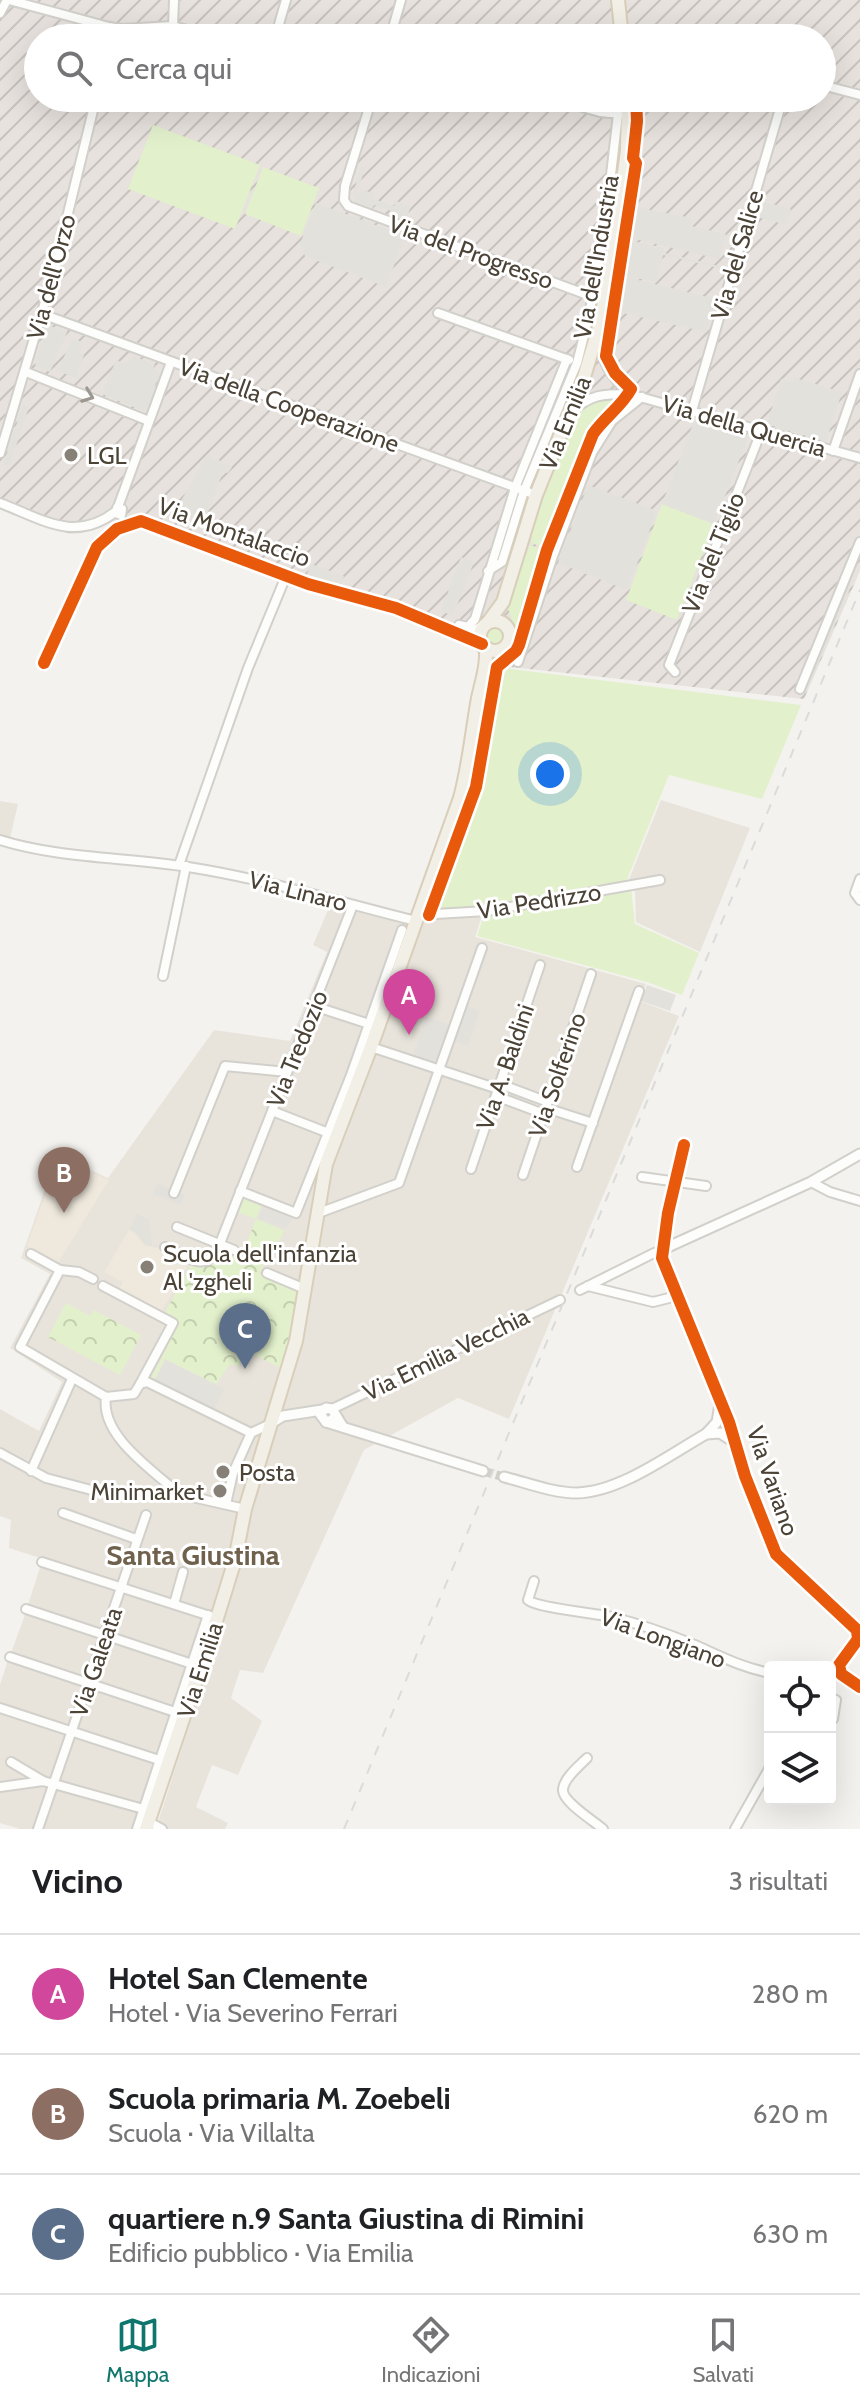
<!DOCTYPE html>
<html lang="it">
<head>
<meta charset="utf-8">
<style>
  body { margin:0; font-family:Cabin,sans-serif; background:#f6f6f6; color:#202124 }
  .controls { position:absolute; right:24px; bottom:24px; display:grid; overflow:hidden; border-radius:8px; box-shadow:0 8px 32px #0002 }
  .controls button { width:72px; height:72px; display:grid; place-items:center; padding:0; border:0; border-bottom:2px solid #e0e0e0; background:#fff; color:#202124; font:40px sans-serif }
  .you { position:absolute; left:550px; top:774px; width:28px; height:28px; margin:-20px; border:6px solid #fff; border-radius:50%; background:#1a73e8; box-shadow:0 0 0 12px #1a73e833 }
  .badge { display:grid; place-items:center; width:52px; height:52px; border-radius:50%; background:#0f766e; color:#fff; font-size:26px; font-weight:700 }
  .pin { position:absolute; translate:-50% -66px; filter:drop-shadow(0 2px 4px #0008) }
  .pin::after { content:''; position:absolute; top:42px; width:28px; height:24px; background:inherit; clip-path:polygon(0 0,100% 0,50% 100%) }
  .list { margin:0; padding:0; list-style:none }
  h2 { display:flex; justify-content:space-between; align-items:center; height:104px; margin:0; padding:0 32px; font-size:34px }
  h2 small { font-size:26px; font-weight:400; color:#757577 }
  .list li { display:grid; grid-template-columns:52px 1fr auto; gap:24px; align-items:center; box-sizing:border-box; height:120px; padding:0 32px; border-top:2px solid #e0e0e0 }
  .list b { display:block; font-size:30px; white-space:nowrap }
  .list p { margin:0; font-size:26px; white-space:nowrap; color:#757577 }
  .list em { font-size:26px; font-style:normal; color:#757577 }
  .icon { flex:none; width:44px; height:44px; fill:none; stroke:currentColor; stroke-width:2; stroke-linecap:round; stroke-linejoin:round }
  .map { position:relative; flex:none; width:860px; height:1829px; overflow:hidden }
  .search { position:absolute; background:#fff; box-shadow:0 8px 32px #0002; left:24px; right:24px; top:24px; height:88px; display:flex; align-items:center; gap:20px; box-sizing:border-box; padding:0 28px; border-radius:44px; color:#757577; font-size:30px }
  .sheet { height:464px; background:#fff }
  nav { display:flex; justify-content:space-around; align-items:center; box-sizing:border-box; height:112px; border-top:2px solid #e0e0e0; background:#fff; font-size:22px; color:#757577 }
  nav a { display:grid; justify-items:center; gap:4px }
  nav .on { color:#0f766e }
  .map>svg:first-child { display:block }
  .residential { fill:#e8e4db }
  .industrial { fill:url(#industrial-furrows); fill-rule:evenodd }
  .education { fill:#efe9dd }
  .grass { fill:#e2f0cc }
  .park { fill:url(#park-crowns) }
  .parking { fill:#e3e1dc }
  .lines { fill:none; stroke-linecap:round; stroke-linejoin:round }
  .tertiary-tunnel { stroke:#d2cfc9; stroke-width:9; stroke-dasharray:9 4.5; stroke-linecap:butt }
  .minor-casing { stroke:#d2d0cb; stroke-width:12 }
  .tertiary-casing { stroke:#d2d0cb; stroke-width:13 }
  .primary-casing { stroke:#d8ceba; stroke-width:16 }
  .minor { stroke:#fdfdfc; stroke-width:8 }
  .tertiary { stroke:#fdfdfc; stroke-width:9 }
  .primary { stroke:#f2efe6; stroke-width:12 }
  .rail { stroke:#dbdbda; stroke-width:2; stroke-dasharray:10 10; stroke-linecap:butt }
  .cycleway-casing { stroke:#fff; stroke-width:17 }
  .cycleway { stroke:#e8590c; stroke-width:12 }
  .oneway { stroke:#9c9790 }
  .poi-dot { fill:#878077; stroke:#fff; stroke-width:3 }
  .labels { text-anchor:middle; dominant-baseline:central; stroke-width:6; stroke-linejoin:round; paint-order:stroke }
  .street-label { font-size:24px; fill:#4c4337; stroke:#fff }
  .poi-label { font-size:24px; fill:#4c4337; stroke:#fff; text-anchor:start }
  .quarter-label { font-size:28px; font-weight:bold; fill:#70614d; stroke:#fff }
</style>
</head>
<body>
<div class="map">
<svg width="860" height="1829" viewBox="0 0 860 1829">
  <defs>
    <pattern id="industrial-furrows" width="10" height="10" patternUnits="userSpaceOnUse" patternTransform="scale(2)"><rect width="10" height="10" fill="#e7e2dd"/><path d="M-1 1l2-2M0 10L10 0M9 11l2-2" fill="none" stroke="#c8c3be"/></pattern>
    <pattern id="park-crowns" width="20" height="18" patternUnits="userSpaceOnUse" patternTransform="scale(2)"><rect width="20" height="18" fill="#e2f0cc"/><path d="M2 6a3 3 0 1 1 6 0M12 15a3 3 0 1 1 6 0" fill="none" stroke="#c4cfb0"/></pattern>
  </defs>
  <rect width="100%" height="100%" fill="#f4f2ee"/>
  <!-- residential -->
  <g class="residential">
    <path d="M661 800 750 828 700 952 636 922 635 889 628 882Z"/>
    <path d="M0 801 18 804 10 838 0 837Z"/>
    <path d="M334 896 425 919 482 916 475 937 646 984 640 1001 679 1016 509 1419 458 1398 364 1450 263 1673 240 1670 231 1698 262 1721 238 1775 212 1765 196 1807 228 1823 225 1829H169L158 1822 224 1617 9 1548 11 1520 0 1516V1409L39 1431 62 1382 10 1348 50 1274 21 1258 57 1155 108 1178 214 1030 290 1041 327 952 313 945Z"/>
    <path d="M41 1564 116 1589 102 1631 28 1605Z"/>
    <path d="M123 1593 204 1620 191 1660 111 1633Z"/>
    <path d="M26 1612 100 1637 86 1678 11 1653Z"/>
    <path d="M107 1640 188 1666 174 1707 93 1681Z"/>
    <path d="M8 1660 84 1685 70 1727 0 1702V1685Z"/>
    <path d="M92 1688 171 1715 157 1756 78 1730Z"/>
    <path d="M0 1712 67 1734 51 1782 10 1758 32 1776 30 1780 0 1784Z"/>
    <path d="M75 1737 155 1763 142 1804 60 1782Z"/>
    <path d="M36 1784 49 1788 35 1829H20L0 1823V1790Z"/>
    <path d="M57 1789 140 1812 135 1829H43Z"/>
  </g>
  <!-- industrial -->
  <path class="industrial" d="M0 0H860V571L804 699 501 666 480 657 469 641 386 607 323 592 121 519 82 533 70 534 0 508ZM38 38H822V98H38Z"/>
  <!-- education -->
  <g class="education">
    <path d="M58 1158 109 1180 58 1263 27 1246Z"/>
    <path d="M129 1230 135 1233 144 1245 168 1251 190 1262 161 1312 119 1290 123 1282 104 1272Z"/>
  </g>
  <!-- grass -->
  <g class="grass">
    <path d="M153 125 260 165 235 229 128 189Z"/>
    <path d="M263 167 319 188 301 236 245 214Z"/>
    <path d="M609 398 622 400 601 420 585 446 545 548 531 543 533 523 547 481 570 425 573 426C580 409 591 401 609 398Z"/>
    <path d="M626 402 592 445 551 550 549 549 591 443 598 430Z"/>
    <path d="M662 504 714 524 677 620 626 600Z"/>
    <path d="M530 545 545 550 516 647C509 658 497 659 493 674L473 787 429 911 426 909 471 784 489 678 496 661 512 648 516 642 515 628 507 606 518 567H520Z"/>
    <path d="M548 551 520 649 506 663 511 669 801 705 762 799 669 775 626 882 488 907 434 910 474 800 499 666 519 648Z"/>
    <circle cx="496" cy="635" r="11"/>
    <path d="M631 888 635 924 699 953 682 995 647 982 477 936 484 915Z"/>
    <path d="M242 1197 262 1204 256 1219 237 1212Z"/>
  </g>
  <!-- park -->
  <g class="park">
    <path d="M256 1219 285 1231 259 1273 300 1292 281 1368 246 1351 238 1367 230 1364 216 1384 165 1359 153 1382 150 1380 180 1322 164 1314 192 1264 220 1250 241 1258Z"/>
    <path d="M66 1303 90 1316 94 1310 141 1335 120 1375 48 1337Z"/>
  </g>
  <!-- parking -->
  <g class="parking">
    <path d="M361 166 365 167 357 194H360L361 189 375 194 374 199 394 206 396 201 411 206 405 222 389 216 391 211 374 205 372 209 354 202V191Z"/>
    <path d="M761 201 791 209 787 225 757 217Z"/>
    <path d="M316 203 405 236 386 287 305 256 300 244Z"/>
    <path d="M635 207 692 218 691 226 726 234 719 259 627 237Z"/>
    <path d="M628 240 664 248V253L719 266V268L663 255 657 282 620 275Z"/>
    <path d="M622 276 715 299 706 332 614 311Z"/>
    <path d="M47 325 67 332 50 372 35 365Z"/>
    <path d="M72 338 82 342 80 353 84 355 76 378 58 371Z"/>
    <path d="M135 357 155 364 153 369 160 372 146 412 102 394 116 360 124 363Z"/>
    <path d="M795 378 842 392 827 439 823 441 767 424 781 379 793 383Z"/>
    <path d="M23 405 29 407 9 467 3 465Z"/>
    <path d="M694 421 745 436 747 440 714 524 662 504Z"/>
    <path d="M207 454 232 467 228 473 223 472 204 523 175 512Z"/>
    <path d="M588 485 657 511 627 590 558 563Z"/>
    <path d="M461 557 474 562 453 616 441 611Z"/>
    <path d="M311 564 344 576 339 589 306 577Z"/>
    <path d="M849 581 851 586 810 684 805 687Z"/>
    <path d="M647 985 676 995 670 1011 641 1001Z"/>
    <path d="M464 1005 480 1011 468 1046 451 1040Z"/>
    <path d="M426 1017 449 1024 436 1064 413 1056Z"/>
    <path d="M157 1183 185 1195 181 1205 153 1194Z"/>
    <path d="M263 1206 267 1207 294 1217 285 1229 258 1218Z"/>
    <path d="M136 1214 149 1219 152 1246 145 1244 136 1233 130 1229Z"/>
    <path d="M165 1360 224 1389 214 1410 155 1381Z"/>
  </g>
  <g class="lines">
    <!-- tertiary-tunnel -->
    <path class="tertiary-tunnel" d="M483 1471 504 1477"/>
    <defs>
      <g id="minor">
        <path d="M9 0 109 27 122 29 173 26 216 38"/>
        <path d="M0 13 7 0"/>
        <path d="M173 26 174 0"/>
        <path d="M275 38 286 0"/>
        <path d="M390 38 401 0"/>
        <path d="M822 85 860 95"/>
        <path d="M372 98 345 186 344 200 348 206 593 297"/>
        <path d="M551 98 600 112 621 114"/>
        <path d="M438 313 569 360"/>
        <path d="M42 314 536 495"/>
        <path d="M599 333C602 364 608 372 629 394"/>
        <path d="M26 372 149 421"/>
        <path d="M692 411 783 98"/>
        <path d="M572 412C590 394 604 394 629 394L860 458"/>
        <path d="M833 451 860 374"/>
        <path d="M0 453 53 275 96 98"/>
        <path d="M0 503C42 519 75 543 115 512"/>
        <path d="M118 507 171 362"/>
        <path d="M117 508 122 509 121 515 116 513Z"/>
        <path d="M488 571 502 562 524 491 577 363 589 316 606 218 618 114"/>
        <path d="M459 625 468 627 475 619 515 488 567 359"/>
        <path d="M466 636 485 624"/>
        <path d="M518 662 553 556 592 453 612 421 642 397"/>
        <path d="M44 663 97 547 117 529 141 521 308 584 396 608 482 644"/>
        <path d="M675 672 669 665 761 432"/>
        <path d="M800 689 860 542"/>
        <path d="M0 840C61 859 126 857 188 867 265 879 340 902 416 921"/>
        <path d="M179 865 248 668 286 576"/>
        <path d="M860 879 855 893 860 900"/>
        <path d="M418 915 487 911 660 880"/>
        <path d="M163 976 186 866"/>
        <path d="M314 1006 369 1024"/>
        <path d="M371 1047 498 1089"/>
        <path d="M500 1084 548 1102"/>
        <path d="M496 1096 544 1114"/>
        <path d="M546 1108 593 1123"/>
        <path d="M272 1111 326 1132"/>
        <path d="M577 1167 639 991"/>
        <path d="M471 1169 540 965"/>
        <path d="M523 1175 591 974"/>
        <path d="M642 1177 706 1186"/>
        <path d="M811 1182 830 1192 860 1201"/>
        <path d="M240 1191 296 1213 351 1075 402 930"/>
        <path d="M174 1193 225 1066 287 1072"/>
        <path d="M316 1214 399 1183 482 948"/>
        <path d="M177 1227 234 1250"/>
        <path d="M165 1247C184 1253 202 1274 217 1251L353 905"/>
        <path d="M31 1254 60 1270 20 1347 106 1397"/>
        <path d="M60 1270 79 1272 93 1279"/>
        <path d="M267 1273 305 1289"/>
        <path d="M103 1286 173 1323 140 1384"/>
        <path d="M588 1286 653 1302 677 1296"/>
        <path d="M580 1290 654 1253 663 1251 668 1213 684 1145"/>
        <path d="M106 1397 134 1394 140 1384 147 1382 251 1433"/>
        <path d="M106 1397C100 1436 153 1470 179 1494"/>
        <path d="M332 1409 560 1300"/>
        <path d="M0 1453 46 1478 99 1492 179 1494 245 1509"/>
        <path d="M31 1471 72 1379"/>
        <path d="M226 1504 233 1473 251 1433 270 1424"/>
        <path d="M63 1513 136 1539"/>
        <path d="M42 1562 213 1617"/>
        <path d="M534 1581 528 1600C537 1608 595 1613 612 1617 640 1624 668 1634 695 1645 720 1656 743 1668 770 1673"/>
        <path d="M174 1604 183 1572"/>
        <path d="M26 1609 192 1664"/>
        <path d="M10 1657 175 1712"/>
        <path d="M830 1697 836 1700 833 1719"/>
        <path d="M0 1708 159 1760"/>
        <path d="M587 1758C580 1765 564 1778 563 1789 561 1801 594 1821 603 1829"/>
        <path d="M11 1762 43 1781"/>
        <path d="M0 1787 43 1781 147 1810"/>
        <path d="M149 1822 162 1829"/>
        <path d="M38 1829 146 1515"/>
        <path d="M137 1829 208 1615"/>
        <path d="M735 1829 770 1767"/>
      </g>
      <g id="tertiary">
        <path d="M860 1154 811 1182 670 1246 663 1251 662 1258 729 1422 745 1476 776 1554 857 1630 858 1639 839 1665 841 1674 860 1687"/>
        <path d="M720 1404 717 1422 706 1434 720 1433 734 1442"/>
        <path d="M335 1417 332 1420 326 1422 320 1414 326 1408 332 1409 343 1427"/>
        <path d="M326 1422 483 1471"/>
        <path d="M270 1424 283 1416 322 1410"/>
        <path d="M504 1477C528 1483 553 1493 577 1493 620 1492 669 1455 706 1434"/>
      </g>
      <g id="primary">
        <path d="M618 0 622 38"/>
        <circle cx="495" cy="636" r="15"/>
        <path d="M489 621 503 602 536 495 584 377 599 327 610 271 627 151 628 98"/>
        <path d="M146 1829 217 1618 235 1560 245 1509 296 1341 326 1164 371 1047 460 798C469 765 472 731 478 698 482 680 487 666 486 648"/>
      </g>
    </defs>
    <!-- minor casing -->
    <use href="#minor" class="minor-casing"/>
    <!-- tertiary casing -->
    <use href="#tertiary" class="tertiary-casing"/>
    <!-- primary casing -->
    <use href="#primary" class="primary-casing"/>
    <!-- minor -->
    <use href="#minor" class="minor"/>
    <!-- tertiary -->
    <use href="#tertiary" class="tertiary"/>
    <!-- primary -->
    <use href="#primary" class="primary"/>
    <!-- rail -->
    <path class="rail" d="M344 1829 860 590"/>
    <defs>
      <g id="cycleway">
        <path d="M44 663 97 547 117 529 141 521 308 584 396 608 482 644"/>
        <path d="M429 915 476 787 497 667 516 651 519 645 547 550 593 434C605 417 622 406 631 389L615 373 606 356 636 163 633 158 637 121 636 98"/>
        <path d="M684 1145 668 1213 662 1258 729 1422 745 1476 776 1554 857 1630 858 1639 839 1665 841 1674 860 1687"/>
      </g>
    </defs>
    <!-- cycleway casing -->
    <use href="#cycleway" class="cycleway-casing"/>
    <!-- cycleway -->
    <use href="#cycleway" class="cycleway"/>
  </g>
  <!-- one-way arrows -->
  <defs><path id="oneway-chevron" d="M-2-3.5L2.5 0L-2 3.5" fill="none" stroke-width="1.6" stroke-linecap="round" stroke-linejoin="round" transform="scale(2)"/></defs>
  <use class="oneway" href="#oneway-chevron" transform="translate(88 396) rotate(21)"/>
  <!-- markers -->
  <g class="poi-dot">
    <circle cx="71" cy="455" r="8"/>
    <circle cx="147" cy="1267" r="8"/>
    <circle cx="223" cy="1472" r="8"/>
    <circle cx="220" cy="1491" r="8"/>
  </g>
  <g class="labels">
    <!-- street labels -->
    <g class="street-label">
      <text transform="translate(471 252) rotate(20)">Via del Progresso</text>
      <text transform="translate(737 255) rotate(-74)">Via del Salice</text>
      <text transform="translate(596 257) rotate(-80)">Via dell'Industria</text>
      <text transform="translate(51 277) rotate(-75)">Via dell'Orzo</text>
      <text transform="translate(289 405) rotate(20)">Via della Cooperazione</text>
      <text transform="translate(565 423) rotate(-68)">Via Emilia</text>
      <text transform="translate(744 426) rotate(16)">Via della Quercia</text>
      <text transform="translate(234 532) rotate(20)">Via Montalaccio</text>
      <text transform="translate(713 553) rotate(-68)">Via del Tiglio</text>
      <text transform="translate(298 891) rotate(14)">Via Linaro</text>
      <text transform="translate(539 901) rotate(-9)">Via Pedrizzo</text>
      <text transform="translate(297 1049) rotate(-68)">Via Tredozio</text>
      <text transform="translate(505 1067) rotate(-71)">Via A. Baldini</text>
      <text transform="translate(557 1075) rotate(-71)">Via Solferino</text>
      <text transform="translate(446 1354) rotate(-26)">Via Emilia Vecchia</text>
      <text transform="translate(773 1481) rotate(71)">Via Variano</text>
      <text transform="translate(663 1638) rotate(20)">Via Longiano</text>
      <text transform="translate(96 1662) rotate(-71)">Via Galeata</text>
      <text transform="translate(200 1670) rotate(-72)">Via Emilia</text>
    </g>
    <!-- poi labels -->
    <g class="poi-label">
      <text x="87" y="455">LGL</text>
      <text x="163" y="1253">Scuola dell'infanzia<tspan x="163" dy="28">Al 'zgheli</tspan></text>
      <text x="239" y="1472">Posta</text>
      <text x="204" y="1491" text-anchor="end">Minimarket</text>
    </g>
    <!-- quarter labels -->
    <g class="quarter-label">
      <text x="193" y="1555">Santa Giustina</text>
    </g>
  </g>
</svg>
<div class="controls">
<button><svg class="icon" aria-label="locate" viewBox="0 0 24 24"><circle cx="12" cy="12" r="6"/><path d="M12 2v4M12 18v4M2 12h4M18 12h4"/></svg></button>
<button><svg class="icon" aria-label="layers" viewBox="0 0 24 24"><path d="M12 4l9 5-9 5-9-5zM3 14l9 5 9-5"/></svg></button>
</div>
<div class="you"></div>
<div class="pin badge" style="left:409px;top:1035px;background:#d1479c">A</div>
<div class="pin badge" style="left:64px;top:1213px;background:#8d6e63">B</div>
<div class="pin badge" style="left:245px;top:1369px;background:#5c6f8a">C</div>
<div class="search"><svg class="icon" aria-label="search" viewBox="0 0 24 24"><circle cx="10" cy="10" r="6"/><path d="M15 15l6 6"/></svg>Cerca qui</div>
</div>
<section class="sheet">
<h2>Vicino<small>3 risultati</small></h2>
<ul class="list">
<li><span class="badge" style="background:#d1479c">A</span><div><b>Hotel San Clemente</b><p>Hotel · Via Severino Ferrari</p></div><em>280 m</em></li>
<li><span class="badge" style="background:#8d6e63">B</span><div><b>Scuola primaria M. Zoebeli</b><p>Scuola · Via Villalta</p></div><em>620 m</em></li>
<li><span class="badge" style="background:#5c6f8a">C</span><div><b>quartiere n.9 Santa Giustina di Rimini</b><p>Edificio pubblico · Via Emilia</p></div><em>630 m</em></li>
</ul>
</section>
<nav>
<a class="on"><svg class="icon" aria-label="map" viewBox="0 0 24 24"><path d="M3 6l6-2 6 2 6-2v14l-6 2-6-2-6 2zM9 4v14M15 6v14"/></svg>Mappa</a>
<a><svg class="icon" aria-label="directions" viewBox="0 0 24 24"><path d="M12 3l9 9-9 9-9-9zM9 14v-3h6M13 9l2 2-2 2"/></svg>Indicazioni</a>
<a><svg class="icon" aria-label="saved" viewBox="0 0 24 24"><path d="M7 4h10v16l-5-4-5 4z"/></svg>Salvati</a>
</nav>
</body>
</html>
